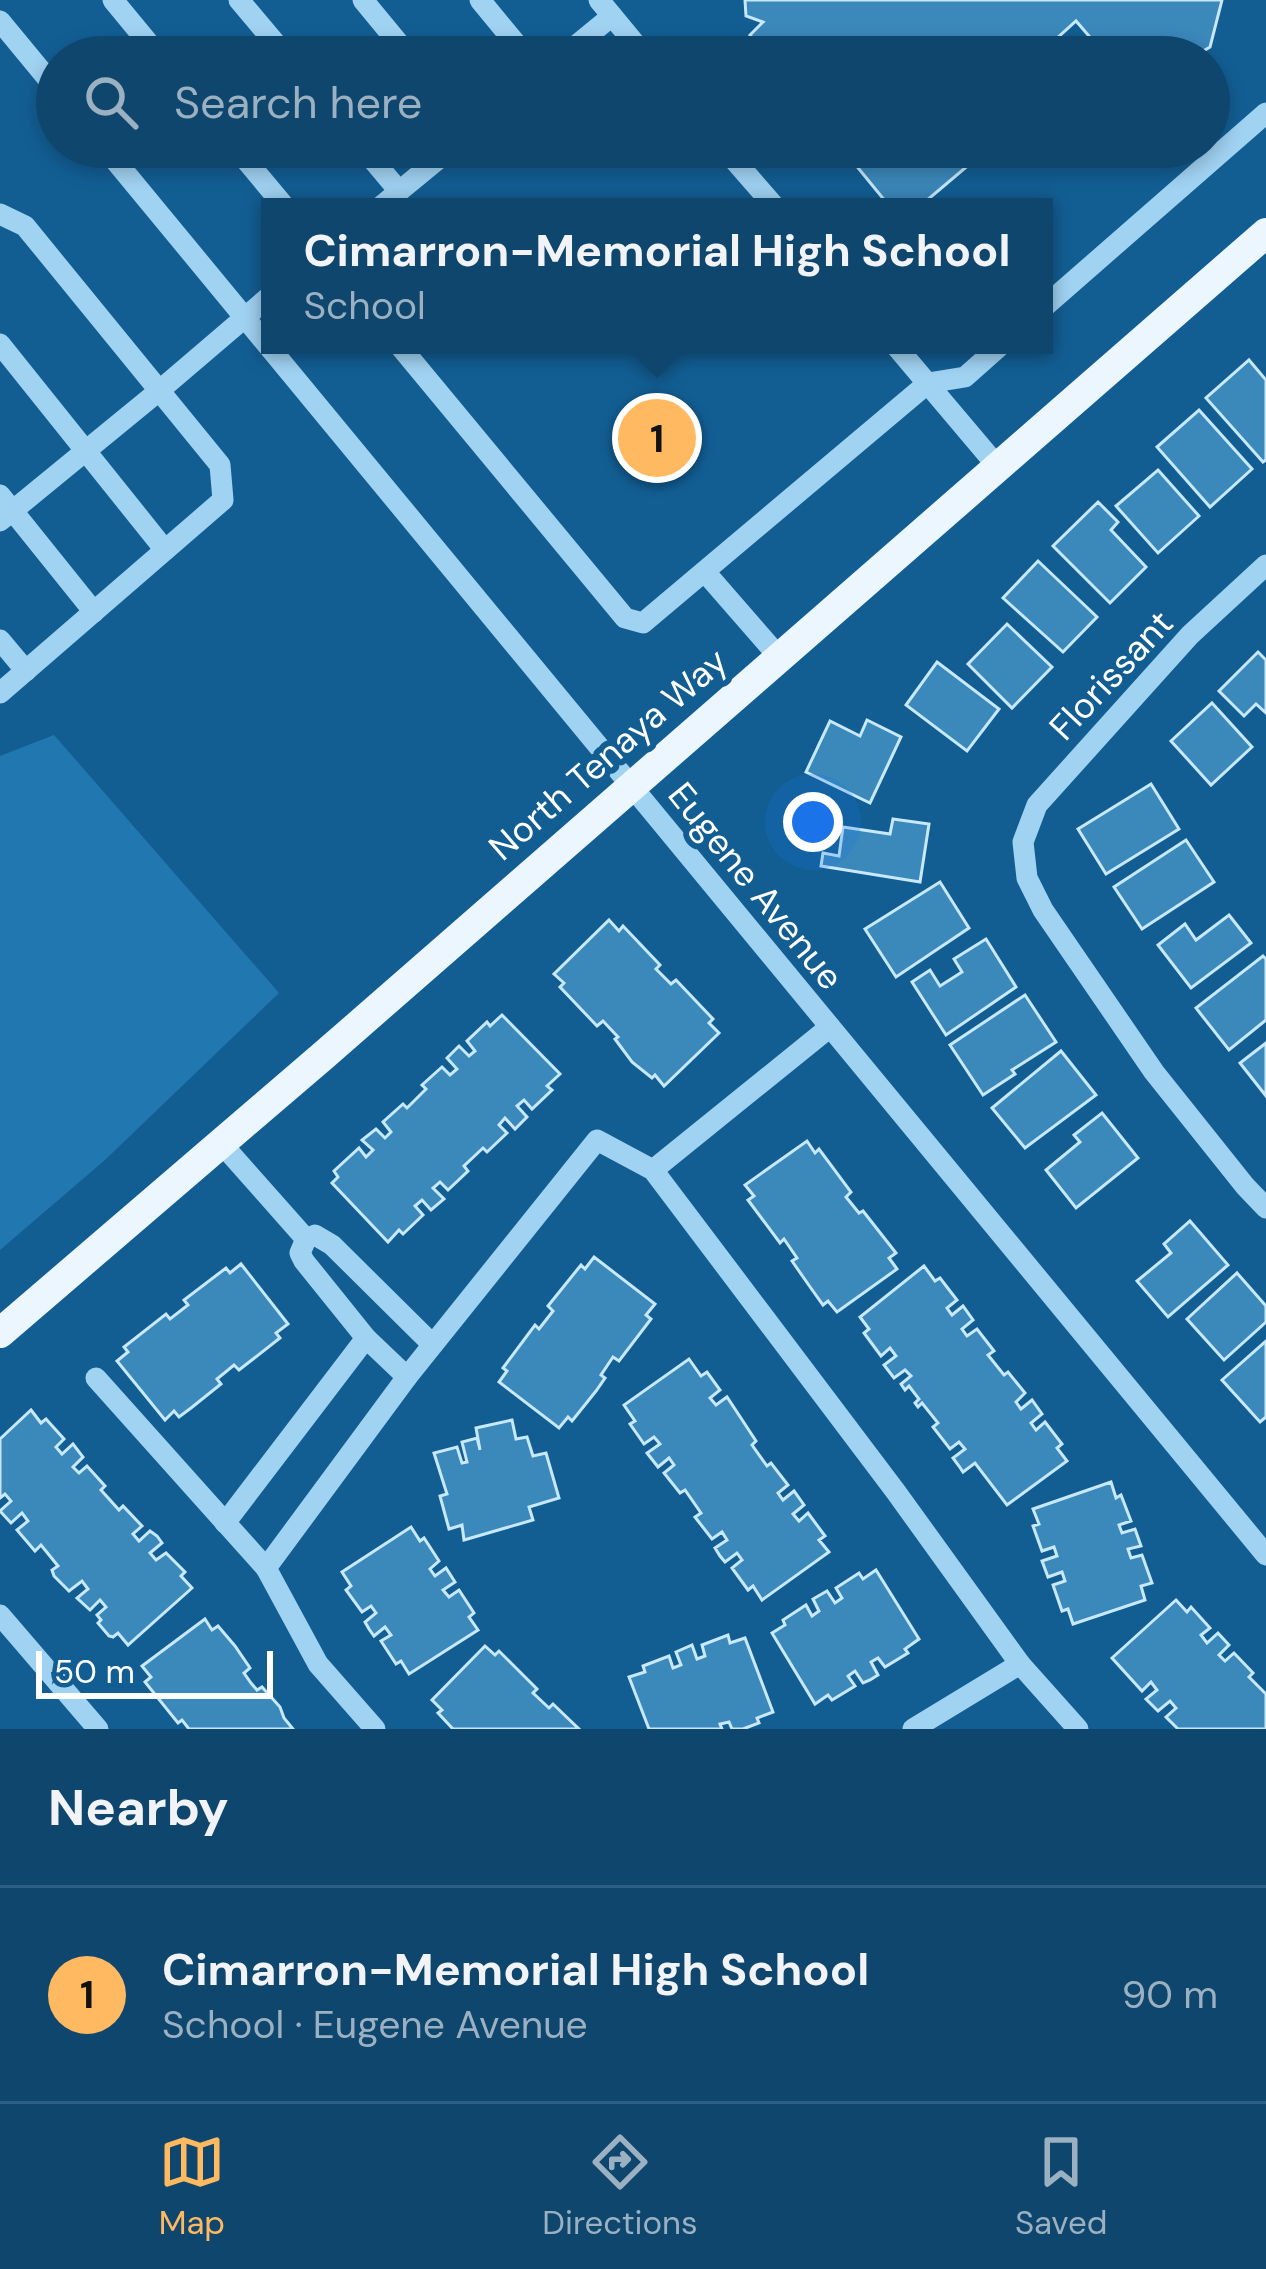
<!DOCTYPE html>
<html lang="en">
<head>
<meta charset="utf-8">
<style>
  body { margin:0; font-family:"DM Sans",sans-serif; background:#174d73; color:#f1f3f6 }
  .scale { position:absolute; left:36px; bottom:30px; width:237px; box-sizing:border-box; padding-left:12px; border:6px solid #fff; border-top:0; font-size:33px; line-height:42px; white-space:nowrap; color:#fff; -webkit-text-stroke:9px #125e93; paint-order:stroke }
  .you { position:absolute; left:813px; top:822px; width:42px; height:42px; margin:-30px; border:9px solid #fff; border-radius:50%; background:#1a73e8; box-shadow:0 0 0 18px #1a73e833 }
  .badge { display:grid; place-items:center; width:78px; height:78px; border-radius:50%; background:#ffb961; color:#111; font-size:39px; font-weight:700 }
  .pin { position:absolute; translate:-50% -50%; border:6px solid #fff; box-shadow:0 3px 12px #0006 }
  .popup { position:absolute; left:261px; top:198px; width:792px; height:156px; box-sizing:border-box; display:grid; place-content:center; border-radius:0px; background:#0e466e; filter:drop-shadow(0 3px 9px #0005); font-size:39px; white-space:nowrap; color:#9bb1c2 }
  .popup b { font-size:45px; color:#f1f3f6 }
  .popup::after { content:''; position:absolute; left:50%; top:100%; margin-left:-24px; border:24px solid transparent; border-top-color:#0e466e }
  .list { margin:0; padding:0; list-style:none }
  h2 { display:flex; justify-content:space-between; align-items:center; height:156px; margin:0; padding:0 48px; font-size:51px }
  h2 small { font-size:39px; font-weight:400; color:#9bb1c2 }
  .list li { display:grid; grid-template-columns:78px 1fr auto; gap:36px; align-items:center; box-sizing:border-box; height:216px; padding:0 48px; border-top:3px solid #2e5e81 }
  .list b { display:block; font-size:45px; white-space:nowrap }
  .list p { margin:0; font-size:39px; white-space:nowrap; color:#9bb1c2 }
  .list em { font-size:39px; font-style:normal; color:#9bb1c2 }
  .icon { flex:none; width:66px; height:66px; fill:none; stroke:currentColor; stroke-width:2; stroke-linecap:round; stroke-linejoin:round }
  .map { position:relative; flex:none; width:1266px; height:1729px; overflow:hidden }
  .search { position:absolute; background:#0e466e; box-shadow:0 6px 18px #0003; left:36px; right:36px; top:36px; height:132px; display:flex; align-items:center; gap:30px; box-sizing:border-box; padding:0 42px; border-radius:66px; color:#9bb1c2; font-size:45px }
  .sheet { height:372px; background:#0e466e }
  nav { display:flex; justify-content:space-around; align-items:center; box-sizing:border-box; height:168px; border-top:3px solid #2e5e81; background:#0e466e; font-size:33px; color:#9bb1c2 }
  nav a { display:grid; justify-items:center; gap:6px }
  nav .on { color:#ffb961 }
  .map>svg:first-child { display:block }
  .green { fill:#2178b0 }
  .building { fill:#3b88bb; stroke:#c7e8fd; stroke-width:3 }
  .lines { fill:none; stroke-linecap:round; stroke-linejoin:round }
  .minor { stroke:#a0d2f2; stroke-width:21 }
  .major { stroke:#ebf6ff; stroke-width:30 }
  .labels { text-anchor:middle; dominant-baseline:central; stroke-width:12; stroke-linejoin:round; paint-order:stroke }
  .street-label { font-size:36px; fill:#fff; stroke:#125e93 }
</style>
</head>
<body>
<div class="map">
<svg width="1266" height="1729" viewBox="0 0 1266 1729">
  <rect width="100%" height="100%" fill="#125e93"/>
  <!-- green -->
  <path class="green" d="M54 735 279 993 105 1160 0 1250V756Z"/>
  <!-- building -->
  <g class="building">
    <path d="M745 0H1222L1210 47 1193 57H1122L1101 50 1076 21 1054 41 1067 57H768L750 35 763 22 746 16Z"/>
    <path d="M841 147H990L919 207H890Z"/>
    <path d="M1249 360 1266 380V460L1263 462 1206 398Z"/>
    <path d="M1199 410 1252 469 1210 507 1157 447Z"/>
    <path d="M1158 470 1199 516 1158 553 1116 506Z"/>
    <path d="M1098 502 1118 522 1111 530 1146 567 1110 603 1053 546Z"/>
    <path d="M1038 561 1097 617 1063 652 1003 598Z"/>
    <path d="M1007 624 1052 667 1012 708 968 664Z"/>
    <path d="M1258 652 1266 660V713L1256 704 1244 716 1219 691Z"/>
    <path d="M937 662 999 709 967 751 906 705Z"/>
    <path d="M1212 703 1252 747 1211 785 1171 741Z"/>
    <path d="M867 720 901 737 870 803 806 772 830 721 860 736Z"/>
    <path d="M1151 784 1179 829 1106 874 1078 829Z"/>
    <path d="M893 819 929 824 920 882 821 866 823 853 839 856 843 827 890 834Z"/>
    <path d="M1186 840 1214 882 1142 929 1114 887Z"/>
    <path d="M940 882 969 928 896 977 865 929Z"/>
    <path d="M1229 915 1251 943 1191 988 1158 945 1185 924 1196 940Z"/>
    <path d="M609 920 619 931 623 926 660 965 656 969 671 984 676 980 713 1019 709 1023 719 1033 664 1086 655 1075 652 1078 632 1062 615 1039 618 1037 603 1021 597 1026 560 987 564 983 554 974Z"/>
    <path d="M986 939 1016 987 946 1035 912 982 930 970 940 986 962 972 954 959Z"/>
    <path d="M1263 956 1266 959V1020L1229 1050 1196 1008Z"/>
    <path d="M1025 995 1056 1042 1012 1070 1015 1074 983 1095 950 1045Z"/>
    <path d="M502 1015 560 1074 547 1086 552 1090 532 1109 524 1100 517 1106 527 1117 515 1129 505 1118 499 1125 507 1133 487 1152 483 1148 464 1166 468 1171 448 1190 440 1182 433 1188 444 1199 431 1210 422 1200 415 1206 423 1215 403 1234 399 1230 388 1242 332 1183 338 1177 334 1171 359 1148 366 1157 373 1150 362 1140 376 1129 385 1138 391 1132 383 1122 403 1104 407 1108 426 1089 422 1085 442 1067 450 1075 457 1069 447 1058 459 1046 469 1056 475 1051 467 1041 487 1022 490 1026Z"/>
    <path d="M1266 1043V1096L1240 1063Z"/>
    <path d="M1061 1051 1096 1095 1025 1148 992 1108Z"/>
    <path d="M1102 1113 1138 1158 1076 1208 1046 1170 1080 1142 1074 1135Z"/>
    <path d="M807 1141 815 1153 819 1149 851 1192 846 1197 859 1213 863 1211 896 1253 889 1258 897 1269 837 1312 828 1301 823 1305 808 1284 792 1261 797 1258 784 1239 780 1243 748 1200 754 1196 745 1185Z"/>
    <path d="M1190 1221 1228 1265 1168 1317 1137 1281 1171 1253 1164 1244Z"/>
    <path d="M594 1257 655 1304 646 1315 651 1319 619 1361 613 1357 601 1375 605 1378 596 1391 572 1421 568 1417 559 1428 499 1382 507 1371 503 1368 535 1325 539 1329 553 1311 548 1306 581 1265 585 1269Z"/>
    <path d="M241 1264 288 1324 276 1333 280 1338 239 1370 234 1365 217 1379 221 1384 191 1408 179 1417 174 1411 165 1420 117 1361 128 1352 124 1347 166 1314 170 1319 188 1305 184 1300 226 1268 230 1273Z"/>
    <path d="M924 1266 935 1281 940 1278 957 1300 947 1308 952 1315 963 1306 973 1320 962 1329 967 1336 977 1329 994 1351 988 1355 1004 1375 1008 1372 1025 1393 1016 1402 1021 1409 1032 1400 1042 1414 1031 1423 1036 1430 1045 1422 1062 1444 1057 1448 1067 1461 1007 1505 975 1463 963 1472 959 1466 953 1458 965 1449 959 1442 950 1449 933 1427 938 1423 922 1403 918 1407 915 1403 919 1399 909 1386 905 1390 901 1384 911 1376 905 1370 894 1378 884 1365 896 1356 890 1348 881 1356 864 1333 869 1329 860 1317Z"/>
    <path d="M1237 1273 1266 1306V1322L1224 1360 1187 1319Z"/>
    <path d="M1266 1341V1417L1260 1422 1222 1380Z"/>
    <path d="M689 1359 701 1376 707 1372 720 1390 710 1398 716 1405 727 1397 756 1441 752 1445 767 1466 771 1463 788 1485 778 1493 783 1500 794 1491 804 1505 793 1514 799 1521 808 1513 825 1536 819 1540 829 1552 762 1600 753 1586 748 1590 732 1568 742 1560 737 1553 725 1562 720 1556 715 1548 727 1540 722 1532 712 1539 695 1517 701 1513 685 1490 680 1493 664 1473 674 1465 669 1458 658 1467 647 1453 660 1444 654 1437 644 1444 630 1424 635 1421 624 1405Z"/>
    <path d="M31 1410 41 1423 46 1419 64 1439 56 1447 62 1454 73 1444 83 1457 73 1467 79 1473 87 1466 105 1486 101 1490 119 1510 123 1506 142 1526 133 1534 139 1541 150 1531 157 1536 162 1543 150 1553 156 1560 166 1553 185 1572 181 1576 192 1588 128 1645 118 1633 113 1637 109 1636 98 1623 101 1620 97 1615 106 1607 100 1600 90 1610 77 1598 88 1589 82 1581 69 1591 54 1576 52 1570 58 1566 41 1545 35 1551 17 1530 28 1521 22 1513 11 1523 0 1511 11 1501 5 1494 0 1498V1439Z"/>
    <path d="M512 1420 516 1439 527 1437 533 1456 546 1453 559 1498 529 1507 533 1520 464 1540 462 1525 449 1529 440 1496 447 1494 434 1453 457 1447 462 1463 467 1462 462 1442 477 1438 480 1450 476 1428Z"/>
    <path d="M1111 1482 1116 1498 1121 1495 1131 1521 1119 1525 1122 1533 1135 1529 1141 1546 1128 1549 1131 1558 1142 1555 1152 1583 1141 1586 1145 1600 1073 1624 1068 1609 1062 1611 1053 1585 1065 1581 1062 1572 1048 1577 1042 1561 1057 1556 1054 1547 1042 1551 1033 1526 1039 1524 1033 1509Z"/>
    <path d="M411 1527 420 1541 424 1538 439 1561 430 1569 435 1576 446 1568 455 1582 443 1590 449 1597 459 1590 474 1613 469 1617 478 1630 409 1674 401 1661 396 1664 381 1641 391 1635 385 1627 374 1636 369 1629 365 1622 376 1613 371 1606 362 1612 346 1590 351 1586 342 1572Z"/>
    <path d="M876 1570 919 1639 905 1649 908 1653 885 1667 878 1658 871 1662 878 1675 870 1680 863 1683 855 1671 848 1676 855 1686 832 1700 828 1695 815 1704 772 1633 785 1625 783 1620 806 1605 812 1616 819 1611 813 1599 827 1591 835 1603 842 1598 836 1588 859 1573 863 1579Z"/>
    <path d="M1176 1600 1187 1612 1191 1607 1210 1628 1201 1635 1207 1643 1218 1633 1229 1645 1219 1655 1225 1661 1234 1653 1253 1673 1249 1677 1266 1694V1729H1178L1166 1717 1176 1708 1170 1701 1158 1711 1146 1699 1157 1690 1151 1682 1142 1691 1112 1658Z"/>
    <path d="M205 1619 212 1630 218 1626 235 1646 250 1668 244 1673 251 1683 257 1690 262 1687 280 1707 284 1718 293 1729H189L182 1720 178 1723 145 1682 151 1677 142 1666Z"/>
    <path d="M728 1635 730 1643 745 1638 773 1712 757 1718 759 1723 743 1729H732L729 1722 720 1724 722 1729H649L629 1677 645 1672 643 1666 669 1656 673 1668 681 1665 676 1652 692 1645 697 1659 705 1656 702 1645Z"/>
    <path d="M485 1646 495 1655 499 1651 537 1689 533 1693 549 1708 553 1704 579 1729H453L438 1713 442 1710 432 1700Z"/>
  </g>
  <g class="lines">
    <!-- minor -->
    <g class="minor">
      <path d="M113 0 160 57"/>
      <path d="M239 0 287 57"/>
      <path d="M363 0 410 57"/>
      <path d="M480 0 527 57"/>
      <path d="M599 0 646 57"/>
      <path d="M0 21 57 90"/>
      <path d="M562 57 612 16"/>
      <path d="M104 147 1266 1555"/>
      <path d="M235 147 285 207"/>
      <path d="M362 147 399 191"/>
      <path d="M723 147 775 207"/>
      <path d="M380 207 453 147"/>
      <path d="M0 214 25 226 220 465 223 500 0 693"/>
      <path d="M1044 307 1266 113"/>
      <path d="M0 344 165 550"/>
      <path d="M399 345 625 618 643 623 928 383 965 377 1001 345"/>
      <path d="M895 345 998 467"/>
      <path d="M0 495 94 612"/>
      <path d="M0 521 160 390 270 296"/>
      <path d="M1266 565 1190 635 1037 805 1023 842 1027 878 1043 910 1154 1072 1245 1186 1266 1208"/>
      <path d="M705 572 779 657"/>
      <path d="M0 640 26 671"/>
      <path d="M221 1143 306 1239"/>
      <path d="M653 1170 830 1027"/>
      <path d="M407 1377 366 1338 304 1261 300 1253 306 1239 315 1235 332 1245 432 1344"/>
      <path d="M96 1378 266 1568"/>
      <path d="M225 1523 366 1338"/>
      <path d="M0 1615 98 1729"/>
      <path d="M1020 1664 1078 1729"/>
      <path d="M375 1729 318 1664 266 1568 407 1377 597 1140 653 1170 896 1492 1020 1664 913 1729"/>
    </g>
    <!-- major -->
    <path class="major" d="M0 1333 324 1055 1266 233"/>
  </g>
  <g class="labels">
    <!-- street labels -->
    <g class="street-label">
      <text transform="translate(1111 675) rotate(-47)">Florissant</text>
      <text transform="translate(608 754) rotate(-41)">North Tenaya Way</text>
      <text transform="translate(756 886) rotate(51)">Eugene Avenue</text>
    </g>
  </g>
</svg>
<div class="scale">50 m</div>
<div class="you"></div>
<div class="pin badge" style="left:657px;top:438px">1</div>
<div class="popup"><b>Cimarron-Memorial High School</b>School</div>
<div class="search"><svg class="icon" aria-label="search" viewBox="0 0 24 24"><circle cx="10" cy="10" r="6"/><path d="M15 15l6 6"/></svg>Search here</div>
</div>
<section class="sheet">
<h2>Nearby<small></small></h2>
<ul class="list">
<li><span class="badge">1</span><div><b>Cimarron-Memorial High School</b><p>School · Eugene Avenue</p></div><em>90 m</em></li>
</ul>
</section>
<nav>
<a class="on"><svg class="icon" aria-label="map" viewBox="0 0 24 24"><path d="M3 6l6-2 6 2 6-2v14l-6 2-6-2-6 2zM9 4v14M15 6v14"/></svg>Map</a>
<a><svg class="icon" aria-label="directions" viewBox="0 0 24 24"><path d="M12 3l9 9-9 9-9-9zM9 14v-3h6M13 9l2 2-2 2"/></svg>Directions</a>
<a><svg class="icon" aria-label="saved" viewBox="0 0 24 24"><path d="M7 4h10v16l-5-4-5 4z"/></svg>Saved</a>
</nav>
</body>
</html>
